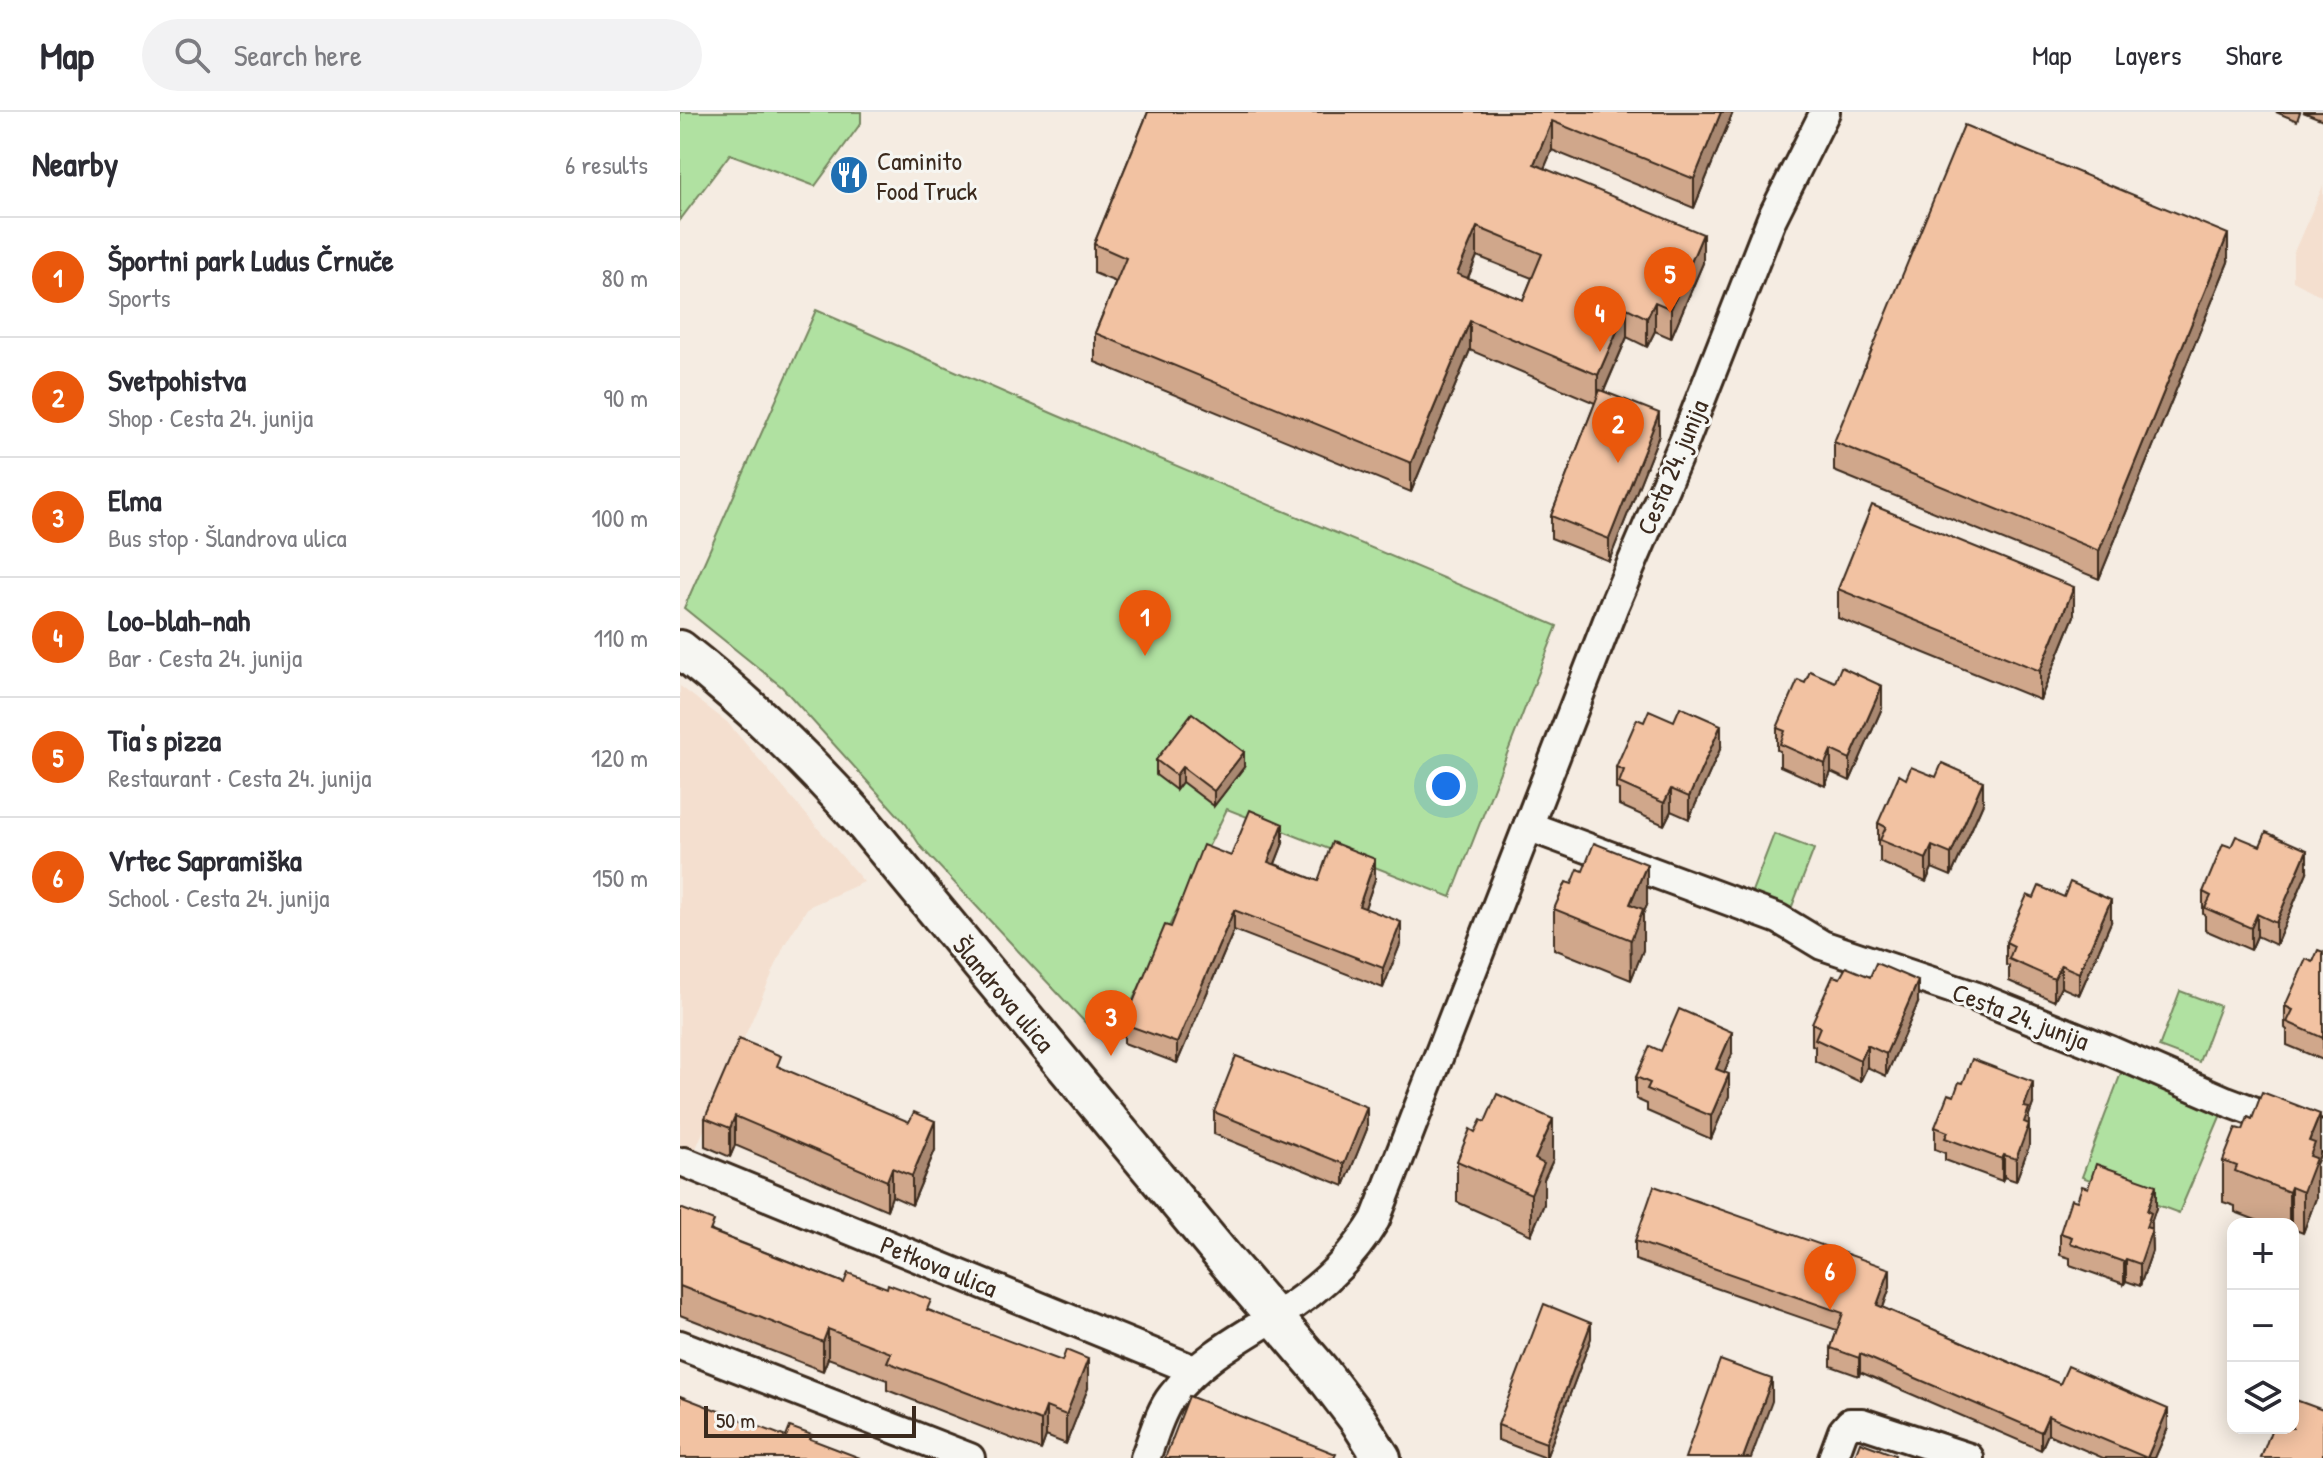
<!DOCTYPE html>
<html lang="en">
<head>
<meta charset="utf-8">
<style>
  body { margin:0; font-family:"Patrick Hand",sans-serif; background:#f2f2f3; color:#2b2b33 }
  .controls { position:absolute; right:24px; bottom:24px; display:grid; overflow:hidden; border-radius:16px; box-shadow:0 4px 20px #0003 }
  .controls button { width:72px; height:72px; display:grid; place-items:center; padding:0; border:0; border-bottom:2px solid #e1e1e2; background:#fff; color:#2b2b33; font:40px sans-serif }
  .scale { position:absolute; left:24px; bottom:20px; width:212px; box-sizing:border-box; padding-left:8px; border:4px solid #3b2a1e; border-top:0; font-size:22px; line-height:28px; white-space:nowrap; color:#3b2a1e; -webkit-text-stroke:6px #f6f6f2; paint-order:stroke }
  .you { position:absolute; left:766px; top:674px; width:28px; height:28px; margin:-20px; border:6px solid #fff; border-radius:50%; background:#1a73e8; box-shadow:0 0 0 12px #1a73e833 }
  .badge { display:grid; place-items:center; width:52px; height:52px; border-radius:50%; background:#ea580c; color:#fff; font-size:26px; font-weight:700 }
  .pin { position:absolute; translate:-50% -66px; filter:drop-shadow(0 2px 4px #0008) }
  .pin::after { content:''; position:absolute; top:42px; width:28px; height:24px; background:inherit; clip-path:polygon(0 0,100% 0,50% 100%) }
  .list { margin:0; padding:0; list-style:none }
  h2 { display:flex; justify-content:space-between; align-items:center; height:104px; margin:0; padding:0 32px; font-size:34px }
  h2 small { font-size:26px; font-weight:400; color:#7c7c81 }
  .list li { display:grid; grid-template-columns:52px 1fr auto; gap:24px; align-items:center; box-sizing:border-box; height:120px; padding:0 32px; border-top:2px solid #e1e1e2 }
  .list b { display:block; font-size:30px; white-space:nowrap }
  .list p { margin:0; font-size:26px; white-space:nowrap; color:#7c7c81 }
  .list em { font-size:26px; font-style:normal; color:#7c7c81 }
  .icon { flex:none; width:44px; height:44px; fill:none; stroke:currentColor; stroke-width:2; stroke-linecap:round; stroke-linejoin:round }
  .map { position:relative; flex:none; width:1643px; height:1346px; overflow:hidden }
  header { display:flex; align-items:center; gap:48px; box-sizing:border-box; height:112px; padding:0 40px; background:#fff; border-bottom:2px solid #e1e1e2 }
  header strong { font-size:38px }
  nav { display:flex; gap:44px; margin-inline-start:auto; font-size:28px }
  .search { width:560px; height:72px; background:#f2f2f3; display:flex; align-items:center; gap:20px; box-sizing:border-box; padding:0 28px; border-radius:44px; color:#7c7c81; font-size:30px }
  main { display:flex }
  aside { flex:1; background:#fff }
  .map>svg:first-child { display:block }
  .built { fill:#f4dfcf }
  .green { fill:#b0e1a1; stroke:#768660; stroke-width:2 }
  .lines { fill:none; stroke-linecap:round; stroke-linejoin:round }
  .minor-casing { stroke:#3b2a1e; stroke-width:34 }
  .tertiary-casing { stroke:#3b2a1e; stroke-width:42 }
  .minor { stroke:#f6f6f2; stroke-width:28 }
  .tertiary { stroke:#f6f6f2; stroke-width:36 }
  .wall { fill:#d0a78b; stroke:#3b2a1e; stroke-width:2; fill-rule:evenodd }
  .shaded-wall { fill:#a98871; stroke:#3b2a1e; stroke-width:2 }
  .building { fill:#f2c2a2; stroke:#3b2a1e; stroke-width:2; fill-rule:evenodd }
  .labels { text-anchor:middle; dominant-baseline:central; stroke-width:6; stroke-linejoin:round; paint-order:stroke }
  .poi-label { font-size:26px; fill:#3b2a1e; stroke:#f6f6f2; text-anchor:start }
  .street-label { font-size:26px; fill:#3b2a1e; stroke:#f6f6f2 }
</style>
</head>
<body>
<header>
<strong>Map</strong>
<div class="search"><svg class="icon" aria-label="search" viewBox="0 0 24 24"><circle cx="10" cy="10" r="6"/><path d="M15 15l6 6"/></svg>Search here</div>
<nav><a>Map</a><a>Layers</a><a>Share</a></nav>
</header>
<main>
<aside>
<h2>Nearby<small>6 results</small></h2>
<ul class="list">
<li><span class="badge">1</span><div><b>Športni park Ludus Črnuče</b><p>Sports</p></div><em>80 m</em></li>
<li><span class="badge">2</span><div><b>Svetpohistva</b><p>Shop · Cesta 24. junija</p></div><em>90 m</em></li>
<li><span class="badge">3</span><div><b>Elma</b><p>Bus stop · Šlandrova ulica</p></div><em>100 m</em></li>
<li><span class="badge">4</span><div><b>Loo-blah-nah</b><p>Bar · Cesta 24. junija</p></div><em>110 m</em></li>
<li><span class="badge">5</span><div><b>Tia's pizza</b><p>Restaurant · Cesta 24. junija</p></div><em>120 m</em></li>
<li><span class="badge">6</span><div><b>Vrtec Sapramiška</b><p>School · Cesta 24. junija</p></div><em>150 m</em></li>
</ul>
</aside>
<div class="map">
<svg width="1643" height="1346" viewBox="0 0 1643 1346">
  <rect width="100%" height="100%" fill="#f5ece2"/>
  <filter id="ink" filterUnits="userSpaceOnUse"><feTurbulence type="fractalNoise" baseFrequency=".0125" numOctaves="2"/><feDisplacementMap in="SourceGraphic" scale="16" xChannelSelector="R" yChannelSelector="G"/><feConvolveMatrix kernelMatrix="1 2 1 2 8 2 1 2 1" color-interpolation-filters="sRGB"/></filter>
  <g filter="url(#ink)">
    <!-- built -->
    <g class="built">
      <path d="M1643 74V185L1613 169V142Z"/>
      <path d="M0 574 47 610 184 770 128 795 105 832 0 1073Z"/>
    </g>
    <!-- green -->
    <g class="green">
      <path d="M0 0H181V11L135 74 50 42 0 108Z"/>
      <path d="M136 198 376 303 877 514 771 785 547 697 429 936 241 735 226 712 102 575 4 496Z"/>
      <path d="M1094 722 1134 737 1111 797 1071 782Z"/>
      <path d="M1500 879 1540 894 1519 950 1479 935Z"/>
      <path d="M1441 961 1542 1000 1499 1101 1402 1065Z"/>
    </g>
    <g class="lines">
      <defs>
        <g id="minor">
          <path d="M848 714 1099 807 1142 833 1294 884 1431 939 1546 989 1643 1025"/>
          <path d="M4 1050 514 1258"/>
          <path d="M0 1233 290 1346"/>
          <path d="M465 1346C473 1327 479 1300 492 1284 524 1242 572 1220 615 1192 647 1170 675 1141 695 1108L934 493 1006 325 1092 106 1145 0"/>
          <path d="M1153 1346 1163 1319 1170 1311H1182L1289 1346"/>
        </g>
        <path id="tertiary" d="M0 537C66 589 125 645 180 707L544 1146 640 1258 678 1308 702 1346"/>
      </defs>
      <!-- minor casing -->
      <use href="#minor" class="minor-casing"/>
      <!-- tertiary casing -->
      <use href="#tertiary" class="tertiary-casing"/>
      <!-- minor -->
      <use href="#minor" class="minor"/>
      <!-- tertiary -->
      <use href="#tertiary" class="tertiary"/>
    </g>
    <!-- wall -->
    <g class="wall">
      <path d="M468 0H1053L1014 96 872 38 864 56 1023 151 991 226 975 219 967 235 947 225 924 279 979 323 929 449 871 426V404L915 291 790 238 731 380 415 250V221L436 170 414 161V132ZM797 144 852 166 843 188 788 166Z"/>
      <path d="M1596 0H1620L1617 9Z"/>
      <path d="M1623 0H1643V8Z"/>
      <path d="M1548 150 1419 467 1154 359V330Z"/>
      <path d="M1158 477 1394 504 1360 588 1158 506Z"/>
      <path d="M1125 571 1202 596 1170 669 1151 660 1145 674 1100 654V639L1097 638V616Z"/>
      <path d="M1041 635 1009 707 991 699 984 713 939 693V678L936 677V655Z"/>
      <path d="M476 648 564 655 534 694 502 670 496 678 476 663Z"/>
      <path d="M1226 667 1303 691 1271 764 1252 756 1246 770 1200 750V735L1198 733V711Z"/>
      <path d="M603 731 595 752 638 769 695 767 685 796 721 830 703 876 554 818 497 951 444 931V912L551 744Z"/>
      <path d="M1627 760 1596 833 1577 824 1571 838 1525 818V803L1523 802V780Z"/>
      <path d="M967 793 963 802V838L951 868 874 837V797Z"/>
      <path d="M1431 810 1399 883 1381 875 1374 889 1329 869V854L1326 853V830Z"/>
      <path d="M1643 840V948L1607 933V918L1605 916V894L1633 850Z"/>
      <path d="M1238 891 1206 964 1187 955 1180 970 1135 949V934L1132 933V911Z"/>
      <path d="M981 939 1052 942 1044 960 1049 984 1031 1027 967 999V992L956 987V965Z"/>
      <path d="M101 956 255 1038 232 1093 212 1084 207 1098 55 1033 50 1045 25 1034V1006Z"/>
      <path d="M1274 984 1353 992 1349 1003V1034L1336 1069 1324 1065 1322 1069 1265 1048V1041L1255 1037V1015Z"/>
      <path d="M534 1000 687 1017 664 1074 534 1022Z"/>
      <path d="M1640 1043 1636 1052V1086L1623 1121 1613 1117V1112H1586L1555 1100V1094L1543 1090V1049Z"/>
      <path d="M873 1048 864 1067V1092L851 1123 777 1090V1049Z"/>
      <path d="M1397 1089 1476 1096 1471 1111 1472 1139 1460 1174 1446 1169 1444 1172 1390 1153V1146L1380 1143V1121Z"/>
      <path d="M0 1096 34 1120 164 1171 251 1199 408 1276 386 1332 366 1324 361 1338 207 1278V1268L148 1246 143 1259 0 1203Z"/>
      <path d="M955 1129 1210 1175 1203 1196 1380 1272 1488 1316 1475 1346H1423L1368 1322 1361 1338 1180 1260 1179 1264 1151 1254V1236L1157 1218 955 1148Z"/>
      <path d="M911 1226 866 1346 818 1328V1313Z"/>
    </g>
    <!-- shaded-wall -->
    <g class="shaded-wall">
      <path d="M1041 0H1053L1014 96V67Z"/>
      <path d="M872 9V38L854 81V52Z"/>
      <path d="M797 115V144L777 191V162Z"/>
      <path d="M1023 122V151L991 226V197Z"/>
      <path d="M1548 122V150L1419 467V439Z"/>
      <path d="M975 190V219L967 235V206Z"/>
      <path d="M947 196V225L918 292V263Z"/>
      <path d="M790 209V238L731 380V351Z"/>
      <path d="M979 301V323L929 449V427Z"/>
      <path d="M1394 475V504L1360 588V559Z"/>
      <path d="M1202 574V596L1170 669V647Z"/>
      <path d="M1041 613V635L1009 707V685Z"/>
      <path d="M1151 638V660L1145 674V652Z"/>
      <path d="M564 640V655L534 694V679Z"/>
      <path d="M502 655V670L496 678V663Z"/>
      <path d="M1303 669V691L1271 764V742Z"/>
      <path d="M991 677V699L984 713V691Z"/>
      <path d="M603 712V731L588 769V750Z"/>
      <path d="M1252 734V756L1246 770V747Z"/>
      <path d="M1627 738V760L1596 833V811Z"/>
      <path d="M695 747V767L679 813V794Z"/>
      <path d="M967 752V793L963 802V838L951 868 950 792Z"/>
      <path d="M1431 788V810L1399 883V861Z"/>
      <path d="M554 798V818L497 951V931Z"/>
      <path d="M1577 802V824L1571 838V816Z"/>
      <path d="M721 810V830L703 876V856Z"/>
      <path d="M1381 853V875L1374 889V867Z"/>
      <path d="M1238 869V891L1206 964V942Z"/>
      <path d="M1052 920V942L1036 979V957Z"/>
      <path d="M1187 933V955L1180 970V948Z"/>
      <path d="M1049 962V984L1031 1027V1004Z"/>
      <path d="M1353 970V992L1349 1003V1034L1336 1069V1047L1344 995Z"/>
      <path d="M687 995V1017L664 1074V1052Z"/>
      <path d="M1640 1002V1043L1636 1052V1086L1623 1121V1080L1629 1029Z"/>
      <path d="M55 1004V1033L50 1045V1016Z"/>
      <path d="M873 1007V1048L864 1067V1092L851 1123V1082L855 1047Z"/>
      <path d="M255 1009V1038L232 1093V1064Z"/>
      <path d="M1324 1043V1065L1322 1069V1047Z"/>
      <path d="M212 1056V1084L207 1098V1069Z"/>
      <path d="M1476 1073V1096L1471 1111 1472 1139 1460 1174V1152L1467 1099Z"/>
      <path d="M1611 1075V1112H1609V1080Z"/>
      <path d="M1446 1147V1169L1444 1172V1150Z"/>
      <path d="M1210 1157V1175L1197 1212V1193Z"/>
      <path d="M911 1211V1226L866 1346V1331Z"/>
      <path d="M148 1217V1246L143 1259V1230Z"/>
      <path d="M1180 1242V1260L1179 1264V1246Z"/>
      <path d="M408 1247V1276L386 1332V1303Z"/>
      <path d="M1092 1267V1289L1071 1346H1063Z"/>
      <path d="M366 1295V1324L361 1338V1309Z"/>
      <path d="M1488 1297V1316L1475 1346H1467Z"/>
      <path d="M1368 1304V1322L1361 1338V1320Z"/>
    </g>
    <!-- building -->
    <g class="building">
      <path d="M468 0H1041L1014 67 872 9 854 52 1023 122 991 197 975 190 967 206 947 196 918 263 790 209 731 351 415 221 446 146 414 132ZM797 115 862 142 843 188 777 162Z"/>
      <path d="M1284 13 1548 122 1419 439 1154 330Z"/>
      <path d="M920 278 979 301 929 427 871 404Z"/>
      <path d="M1192 393 1394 475 1360 559 1158 477Z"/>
      <path d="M1161 555 1202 574 1170 647 1151 638 1145 652 1100 632 1105 619 1097 616 1118 568 1125 571 1130 559 1155 570Z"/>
      <path d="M1000 595 1041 613 1009 685 991 677 984 691 939 671 944 658 936 655 957 607 964 610 969 598 994 609Z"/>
      <path d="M512 601 564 640 534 679 502 655 496 663 476 648Z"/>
      <path d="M1262 651 1303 669 1271 742 1252 734 1246 747 1200 728 1206 715 1198 711 1219 663 1226 667 1231 655 1256 665Z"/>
      <path d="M570 698 603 712 588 750 638 769 652 730 695 747 679 794 721 810 703 856 554 798 497 931 444 912 485 813 491 815 523 733 551 744Z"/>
      <path d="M1586 720 1627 738 1596 811 1577 802 1571 816 1525 796 1531 784 1523 780 1543 732 1551 735 1556 724 1580 734Z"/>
      <path d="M914 731 967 752 950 792 963 797 951 828 874 797 886 770 892 772 898 757 903 759Z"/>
      <path d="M1390 770 1431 788 1399 861 1381 853 1374 867 1329 847 1334 834 1326 830 1347 783 1354 786 1359 774 1384 785Z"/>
      <path d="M1638 838 1643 840V926L1607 910 1613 898 1605 894 1626 847 1633 850Z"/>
      <path d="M1196 851 1238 869 1206 942 1187 933 1180 948 1135 927 1140 915 1132 911 1153 864 1160 866 1166 855 1190 865Z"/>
      <path d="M999 897 1052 920 1036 957 1049 962 1031 1004 967 977 970 971 956 965 970 934 981 939Z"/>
      <path d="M59 927 101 944 97 954 229 1010 234 1000 255 1009 232 1064 212 1056 207 1069 55 1004 50 1016 25 1006Z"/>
      <path d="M556 944 687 995 664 1052 534 1000Z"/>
      <path d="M1292 947 1353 970 1344 995 1349 996 1344 1010 1349 1012 1336 1047 1324 1043 1322 1047 1265 1026 1268 1020 1255 1015 1268 982 1274 984 1279 970 1283 971Z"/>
      <path d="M1582 980 1640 1002 1629 1029 1635 1031 1630 1044 1636 1046 1623 1080 1611 1075 1609 1080 1555 1059 1557 1054 1543 1049 1556 1016 1563 1018 1568 1005 1572 1007Z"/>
      <path d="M817 982 873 1007 855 1047 864 1052 851 1082 777 1049 790 1017 795 1020 801 1008 805 1010Z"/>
      <path d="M1416 1052 1476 1073 1467 1099 1471 1101 1466 1115 1472 1117 1460 1152 1446 1147 1444 1150 1390 1131 1392 1125 1380 1121 1391 1087 1397 1089 1402 1074 1408 1076Z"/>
      <path d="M974 1074 1210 1157 1197 1193 1380 1272 1388 1254 1488 1297 1467 1346 1368 1304 1361 1320 1180 1242 1179 1246 1151 1236 1163 1201 955 1129Z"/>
      <path d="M0 1096 34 1109 30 1119 164 1171 168 1161 207 1176 208 1172 251 1188 247 1198 382 1249 386 1238 408 1247 386 1303 366 1295 361 1309 207 1250 211 1241 148 1217 143 1230 0 1174Z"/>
      <path d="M864 1192 911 1211 866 1331 818 1313Z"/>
      <path d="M1040 1248 1092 1267 1063 1346H1005Z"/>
      <path d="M0 1284 106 1325 110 1315 132 1323 130 1327 180 1346H0Z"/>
      <path d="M509 1284 656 1342 654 1346H485Z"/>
      <path d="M1613 1287 1643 1298V1346H1581L1592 1316H1613Z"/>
      <path d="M1180 1330 1215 1343 1214 1346H1174Z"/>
    </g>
  </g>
  <!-- icons -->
  <defs>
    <symbol id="restaurant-disc" viewBox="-11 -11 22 22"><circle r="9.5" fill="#1f6fb2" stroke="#f6f6f2"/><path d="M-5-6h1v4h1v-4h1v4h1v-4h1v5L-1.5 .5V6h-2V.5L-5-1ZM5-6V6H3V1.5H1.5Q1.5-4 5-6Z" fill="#fff"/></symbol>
  </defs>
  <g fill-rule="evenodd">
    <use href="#restaurant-disc" x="147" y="41" width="44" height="44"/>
  </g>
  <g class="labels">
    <!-- poi labels -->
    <g class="poi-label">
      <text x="197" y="48">Caminito<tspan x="197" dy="30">Food Truck</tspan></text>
    </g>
    <!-- street labels -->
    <g class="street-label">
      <text transform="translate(992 355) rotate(-67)">Cesta 24. junija</text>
      <text transform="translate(324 882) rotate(50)">Šlandrova ulica</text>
      <text transform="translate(1341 904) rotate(21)">Cesta 24. junija</text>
      <text transform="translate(259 1154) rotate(22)">Petkova ulica</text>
    </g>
  </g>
</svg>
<div class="controls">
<button>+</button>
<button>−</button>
<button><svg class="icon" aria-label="layers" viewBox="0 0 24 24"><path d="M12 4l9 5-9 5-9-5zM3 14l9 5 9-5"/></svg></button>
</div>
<div class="scale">50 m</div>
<div class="you"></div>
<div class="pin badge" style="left:465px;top:544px">1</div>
<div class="pin badge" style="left:938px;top:351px">2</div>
<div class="pin badge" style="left:431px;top:944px">3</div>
<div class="pin badge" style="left:920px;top:240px">4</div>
<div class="pin badge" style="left:990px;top:201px">5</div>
<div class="pin badge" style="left:1150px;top:1198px">6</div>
</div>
</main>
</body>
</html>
